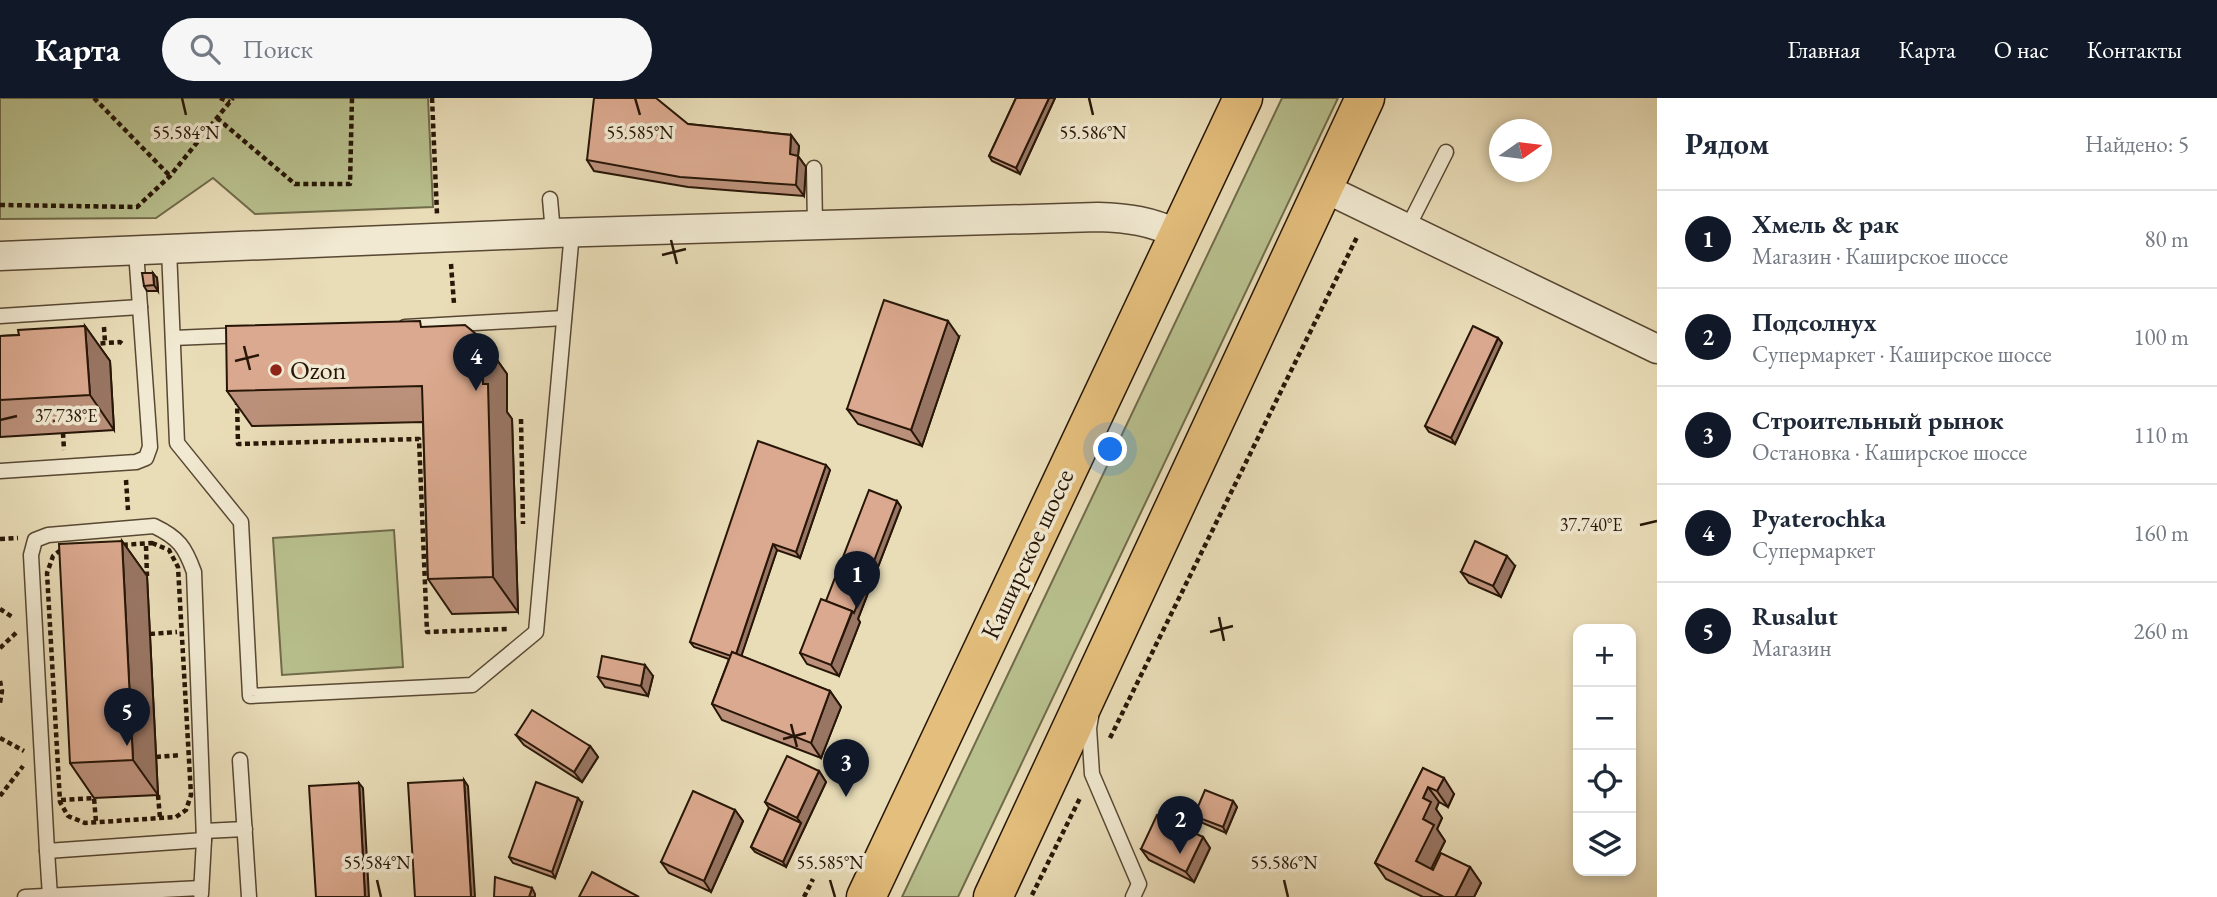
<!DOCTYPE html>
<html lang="ru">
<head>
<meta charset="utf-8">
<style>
  body { margin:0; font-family:"EB Garamond",serif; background:#f6f6f7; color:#1f2937 }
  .controls { position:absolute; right:21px; bottom:21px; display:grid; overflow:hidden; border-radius:14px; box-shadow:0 4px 10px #0003 }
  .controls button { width:63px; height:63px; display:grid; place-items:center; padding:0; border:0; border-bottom:2px solid #e0e1e3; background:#fff; color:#1f2937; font:35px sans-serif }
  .compass { position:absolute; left:1489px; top:21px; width:63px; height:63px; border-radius:50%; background:#fff; box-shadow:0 4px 10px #0003; rotate:76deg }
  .you { position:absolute; left:1111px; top:352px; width:24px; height:24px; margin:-18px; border:5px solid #fff; border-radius:50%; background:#1a73e8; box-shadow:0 0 0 10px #1a73e833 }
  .badge { display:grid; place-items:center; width:46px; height:46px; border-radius:50%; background:#111827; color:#fff; font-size:23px; font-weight:700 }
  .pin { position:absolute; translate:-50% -58px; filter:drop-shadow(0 2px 4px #0008) }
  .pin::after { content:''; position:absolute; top:37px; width:24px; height:21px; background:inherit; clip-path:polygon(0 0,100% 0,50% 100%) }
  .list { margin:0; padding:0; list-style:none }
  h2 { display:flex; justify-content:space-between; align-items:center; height:91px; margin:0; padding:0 28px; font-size:30px }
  h2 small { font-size:23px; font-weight:400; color:#747a83 }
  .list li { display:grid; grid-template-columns:46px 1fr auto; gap:21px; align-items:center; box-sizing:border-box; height:98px; padding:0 28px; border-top:2px solid #e0e1e3 }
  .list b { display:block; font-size:26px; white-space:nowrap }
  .list p { margin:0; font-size:23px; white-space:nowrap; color:#747a83 }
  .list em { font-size:23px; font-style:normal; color:#747a83 }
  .icon { flex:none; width:38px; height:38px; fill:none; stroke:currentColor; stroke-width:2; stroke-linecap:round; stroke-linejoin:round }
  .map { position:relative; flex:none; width:1657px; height:799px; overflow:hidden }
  header { display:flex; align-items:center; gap:42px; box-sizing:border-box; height:98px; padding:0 35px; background:#111827; color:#fff }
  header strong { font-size:33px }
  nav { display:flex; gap:38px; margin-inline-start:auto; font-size:24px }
  .search { width:490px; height:63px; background:#f6f6f7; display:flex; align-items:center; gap:18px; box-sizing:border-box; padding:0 24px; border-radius:38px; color:#747a83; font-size:26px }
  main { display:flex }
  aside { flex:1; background:#fff }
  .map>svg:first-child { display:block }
  .green { fill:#b8c08e; stroke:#706b4a; stroke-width:2 }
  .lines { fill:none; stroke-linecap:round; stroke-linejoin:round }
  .lane-casing { stroke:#584833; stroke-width:17 }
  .street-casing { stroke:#584833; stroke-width:31 }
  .highway-casing { stroke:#271607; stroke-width:41 }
  .path { stroke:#271607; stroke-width:4.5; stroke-dasharray:5 3.5; stroke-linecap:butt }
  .lane { stroke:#f1e9d1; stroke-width:14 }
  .street { stroke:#f1e9d1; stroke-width:28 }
  .highway { stroke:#e4be7c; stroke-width:38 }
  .wall { fill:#bc917b; stroke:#271607; stroke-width:2 }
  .shaded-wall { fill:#997664; stroke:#271607; stroke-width:2 }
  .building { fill:#dba98f; stroke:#271607; stroke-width:2 }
  .ticks { fill:none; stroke:#271607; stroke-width:2.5 }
  .poi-dot { fill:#8f2418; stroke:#f1e9d1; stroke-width:2.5 }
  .labels { text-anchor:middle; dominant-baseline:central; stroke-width:7; stroke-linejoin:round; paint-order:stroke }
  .poi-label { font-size:26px; fill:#271607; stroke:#f1e9d1; text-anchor:start }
  .street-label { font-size:26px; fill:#271607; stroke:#f1e9d1 }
  .ticks-label { font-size:18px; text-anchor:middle; fill:#271607; stroke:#f1e9d1; stroke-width:7; stroke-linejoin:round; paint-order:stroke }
</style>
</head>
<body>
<header>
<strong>Карта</strong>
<div class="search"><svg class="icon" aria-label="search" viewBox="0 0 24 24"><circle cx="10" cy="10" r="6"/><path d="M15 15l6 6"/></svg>Поиск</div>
<nav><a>Главная</a><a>Карта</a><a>О нас</a><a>Контакты</a></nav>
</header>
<main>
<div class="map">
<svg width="1657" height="799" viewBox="0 0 1657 799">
  <rect width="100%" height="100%" fill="#e9ddb8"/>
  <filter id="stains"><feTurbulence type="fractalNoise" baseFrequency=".00286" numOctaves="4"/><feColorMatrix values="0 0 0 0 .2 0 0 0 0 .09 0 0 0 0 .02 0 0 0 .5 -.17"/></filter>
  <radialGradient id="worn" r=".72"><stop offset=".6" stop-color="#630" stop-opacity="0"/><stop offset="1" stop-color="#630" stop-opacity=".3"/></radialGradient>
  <!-- green -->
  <g class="green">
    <path d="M0 0H428L433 109 255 116 213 80 156 120 0 121Z"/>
    <path d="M1282 0H1338L958 799H902Z"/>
    <path d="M394 432 403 569 282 577 273 440Z"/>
  </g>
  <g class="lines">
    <defs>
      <g id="lane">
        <path d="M814 70 815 127"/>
        <path d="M550 101 553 135"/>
        <path d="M1407 131 1446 54"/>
        <path d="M169 151 177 345 241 424 250 598 472 587 536 534 572 134"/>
        <path d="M0 218 140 209"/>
        <path d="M405 229 564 220"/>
        <path d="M173 240 245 237"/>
        <path d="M0 373 136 364 146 360 150 349 136 153"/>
        <path d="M154 428C179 440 185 449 194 474L204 742 47 753 31 457 35 442 48 437Z"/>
        <path d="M1091 619 1089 630 1092 676 1139 786 1133 799"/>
        <path d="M240 662 249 799"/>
        <path d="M204 733 245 731"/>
        <path d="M47 753 50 798"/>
        <path d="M201 796 204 742"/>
        <path d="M25 799 201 790"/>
      </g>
      <g id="street">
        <path d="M1322 89 1657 251"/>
        <path d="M0 158 553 135 1098 119C1129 120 1150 123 1178 136"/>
      </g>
      <g id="highway">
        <path d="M866 799 1243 0"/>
        <path d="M993 799 1365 0"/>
      </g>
    </defs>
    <!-- lane casing -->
    <use href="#lane" class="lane-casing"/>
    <!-- street casing -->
    <use href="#street" class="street-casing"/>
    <!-- highway casing -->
    <use href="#highway" class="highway-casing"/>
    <!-- path -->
    <g class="path">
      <path d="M94 0 170 78"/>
      <path d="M220 0 230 4"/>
      <path d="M432 0 437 116"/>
      <path d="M217 20 295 86H350L352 0"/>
      <path d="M0 107 137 109 170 78 233 0"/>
      <path d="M451 166 454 206"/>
      <path d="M104 229 105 245"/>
      <path d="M92 246 120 244 124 247"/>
      <path d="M237 302 238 346 419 341 427 534 508 531"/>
      <path d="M521 321 523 426"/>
      <path d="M63 335 64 352"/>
      <path d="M126 382 128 412"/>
      <path d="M0 441 18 440"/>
      <path d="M152 445 169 452 178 469 191 697 186 712 176 719 85 725 68 718 60 704 47 475 53 458 62 451Z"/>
      <path d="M146 448 147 478"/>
      <path d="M0 511 14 520"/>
      <path d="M150 536 177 534"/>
      <path d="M0 550 17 534"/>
      <path d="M0 583 2 593 0 605"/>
      <path d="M0 640 24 653"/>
      <path d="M1110 640 1358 137"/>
      <path d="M156 659 181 657"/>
      <path d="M158 697 160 720"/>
      <path d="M0 698 23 668"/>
      <path d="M61 702 94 700 96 724"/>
      <path d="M1032 797 1081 698"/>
      <path d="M804 799 813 781"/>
    </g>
    <!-- lane -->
    <use href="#lane" class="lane"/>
    <!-- street -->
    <use href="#street" class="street"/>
    <!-- highway -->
    <use href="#highway" class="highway"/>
  </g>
  <!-- wall -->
  <g class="wall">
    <path d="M1016 0H1055L1020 76 992 63 989 58Z"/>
    <path d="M688 26 791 37 799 48 798 58 806 69 804 98 688 89 594 73 587 62Z"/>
    <path d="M157 180 158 193H147L144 188Z"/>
    <path d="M85 228 110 263 114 332 0 339V238L19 237Z"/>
    <path d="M959 239 922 348 858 326 847 311Z"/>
    <path d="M1498 240 1502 245 1455 346 1429 334 1425 328Z"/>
    <path d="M482 241 507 276V314L512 321 518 514 452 516 428 481 423 324 252 328 227 293Z"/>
    <path d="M830 372 800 460 777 452 741 558 830 593 841 609 821 660 722 622 712 606 729 561 694 549 690 544Z"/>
    <path d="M897 403 901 409 858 521 860 524 839 578 807 566 800 555 826 503Z"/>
    <path d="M122 443 147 478 158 697 94 700 70 665Z"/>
    <path d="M1515 468 1501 499 1469 485 1461 474Z"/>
    <path d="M653 578 648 598 605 589 598 579Z"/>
    <path d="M516 637 590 648 598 659 582 684 524 647Z"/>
    <path d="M1423 670 1454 696 1448 709 1439 704 1436 711 1442 720 1437 731 1445 743 1431 771 1470 769 1481 785 1474 799H1423L1386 781 1375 765Z"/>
    <path d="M819 673 826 684 786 769 755 754 751 749 769 710 765 704Z"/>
    <path d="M1233 703 1237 709 1226 735 1198 723 1194 718Z"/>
    <path d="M582 705 555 780 513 765 509 759Z"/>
    <path d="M735 712 743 723 711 794 669 775 661 764Z"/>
    <path d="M1203 739 1210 750 1194 784 1149 762 1141 751Z"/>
  </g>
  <!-- shaded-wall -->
  <g class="shaded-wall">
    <path d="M1049 0H1055L1020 76 1016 70Z"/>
    <path d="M791 37 799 48 798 58 806 69 804 98 796 87 790 56Z"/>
    <path d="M153 175 157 180 158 193 154 187Z"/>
    <path d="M948 223 959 239 922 348 911 332Z"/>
    <path d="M85 228 110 263 114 332 90 297Z"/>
    <path d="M1498 240 1502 245 1455 346 1451 340Z"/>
    <path d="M482 241 507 276V314L512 321 518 514 493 479 483 286Z"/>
    <path d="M826 367 830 372 800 460 796 454Z"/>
    <path d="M897 403 901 409 858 521 860 524 839 578 831 567Z"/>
    <path d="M122 443 147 478 158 697 133 662Z"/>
    <path d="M773 446 777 452 739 565 735 559Z"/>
    <path d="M1507 458 1515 468 1501 499 1493 488Z"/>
    <path d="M645 567 653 578 648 598 641 588Z"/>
    <path d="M830 593 841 609 821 660 811 645Z"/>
    <path d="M590 648 598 659 582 684 574 674Z"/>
    <path d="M819 673 826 684 786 769 783 764 801 725 797 720Z"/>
    <path d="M1444 680 1454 696 1448 709 1437 693Z"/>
    <path d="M464 682 468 688 475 799H471Z"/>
    <path d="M359 685 363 690 369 799H365Z"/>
    <path d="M1428 689 1439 704 1436 711 1442 720 1437 731 1445 743 1427 779 1416 763 1423 721V700Z"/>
    <path d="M578 700 582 705 555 780 552 774Z"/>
    <path d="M1233 703 1237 709 1226 735 1223 729Z"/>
    <path d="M735 712 743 723 711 794 704 783Z"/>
    <path d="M1203 739 1210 750 1194 784 1186 774Z"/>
    <path d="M1470 769 1481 785 1474 799H1455Z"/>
    <path d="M532 790 535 796V799H529Z"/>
  </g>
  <!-- building -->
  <g class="building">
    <path d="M594 0H656L688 26 791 37 790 56 798 58 796 87 680 79 587 62Z"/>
    <path d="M1016 0H1049L1016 70 989 58Z"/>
    <path d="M142 175H153L154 187 144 188Z"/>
    <path d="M884 202 948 223 911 332 847 311Z"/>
    <path d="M420 223 421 229 465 227 482 241 483 286H488L493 479 428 481 422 288 227 293 226 228Z"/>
    <path d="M85 228 90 297 0 302V238L19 237 18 232Z"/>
    <path d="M1473 228 1498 240 1451 340 1425 328Z"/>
    <path d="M758 343 826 367 796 454 773 446 736 556 732 554 731 558 690 544Z"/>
    <path d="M869 392 897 403 854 515 852 513 826 503Z"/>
    <path d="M122 443 133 662 70 665 59 446Z"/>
    <path d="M1475 443 1507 458 1493 488 1461 474Z"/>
    <path d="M821 501 852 513 831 567 800 555Z"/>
    <path d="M732 554 830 593 811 645 712 606Z"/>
    <path d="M602 558 645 567 641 588 598 579Z"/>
    <path d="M532 612 590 648 574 674 516 637Z"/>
    <path d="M787 658 819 673 797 720 765 704Z"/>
    <path d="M1423 670 1444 680 1437 693 1428 689 1423 700 1431 704 1423 721 1434 727 1416 763 1433 772 1441 755 1470 769 1455 799H1444L1375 765Z"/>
    <path d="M464 682 471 799H415L408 685Z"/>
    <path d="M536 684 578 700 552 774 509 759Z"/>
    <path d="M359 685 365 799H316L309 688Z"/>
    <path d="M1205 692 1233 703 1223 729 1194 718Z"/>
    <path d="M693 693 735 712 704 783 661 764Z"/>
    <path d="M769 710 801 725 783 764 751 749Z"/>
    <path d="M1157 717 1203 739 1186 774 1141 751Z"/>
    <path d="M592 774 639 799H579Z"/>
    <path d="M495 779 532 790 529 799H494Z"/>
  </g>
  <!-- ticks -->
  <path class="ticks" d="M182 0 186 17M635 0 640 17M1089 0 1093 17M671 142 677 166M662 157 686 151M244 248 250 272M235 263 259 257M0 322 17 318M1640 427 1657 423M1219 519 1224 543M1210 534 1233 528M791 626 797 649M783 641 806 635M377 782 381 799M830 782 835 799M1284 782 1288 799"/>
  <!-- markers -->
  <circle class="poi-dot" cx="276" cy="272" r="7"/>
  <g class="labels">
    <!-- poi labels -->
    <g class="poi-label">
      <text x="290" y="272">Ozon</text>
    </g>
    <!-- street labels -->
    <g class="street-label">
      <text transform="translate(1027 456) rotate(-65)">Каширское шоссе</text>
    </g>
  </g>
  <g class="ticks-label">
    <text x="186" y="41">55.584°N</text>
    <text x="640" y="41">55.585°N</text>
    <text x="1093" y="41">55.586°N</text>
    <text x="66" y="324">37.738°E</text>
    <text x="1591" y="433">37.740°E</text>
    <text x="377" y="771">55.584°N</text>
    <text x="830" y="771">55.585°N</text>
    <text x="1284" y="771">55.586°N</text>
  </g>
  <rect width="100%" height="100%" filter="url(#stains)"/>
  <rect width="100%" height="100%" fill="url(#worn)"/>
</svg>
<div class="controls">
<button>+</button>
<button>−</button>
<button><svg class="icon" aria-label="locate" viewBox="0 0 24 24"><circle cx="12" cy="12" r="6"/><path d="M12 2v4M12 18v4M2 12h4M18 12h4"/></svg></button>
<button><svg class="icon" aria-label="layers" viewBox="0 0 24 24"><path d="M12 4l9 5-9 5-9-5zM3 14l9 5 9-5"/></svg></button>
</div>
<svg class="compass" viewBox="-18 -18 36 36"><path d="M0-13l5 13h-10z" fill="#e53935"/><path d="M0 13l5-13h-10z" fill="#747a83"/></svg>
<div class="you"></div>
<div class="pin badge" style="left:857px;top:511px">1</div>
<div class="pin badge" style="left:1180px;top:756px">2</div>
<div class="pin badge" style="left:846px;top:699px">3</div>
<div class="pin badge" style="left:476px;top:293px">4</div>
<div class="pin badge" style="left:127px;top:648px">5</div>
</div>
<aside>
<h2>Рядом<small>Найдено: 5</small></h2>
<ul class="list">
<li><span class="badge">1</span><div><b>Хмель &amp; рак</b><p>Магазин · Каширское шоссе</p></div><em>80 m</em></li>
<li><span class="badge">2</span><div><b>Подсолнух</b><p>Супермаркет · Каширское шоссе</p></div><em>100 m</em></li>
<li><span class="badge">3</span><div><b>Строительный рынок</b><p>Остановка · Каширское шоссе</p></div><em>110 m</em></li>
<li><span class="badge">4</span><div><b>Pyaterochka</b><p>Супермаркет</p></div><em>160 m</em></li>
<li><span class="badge">5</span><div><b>Rusalut</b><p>Магазин</p></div><em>260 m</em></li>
</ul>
</aside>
</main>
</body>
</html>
